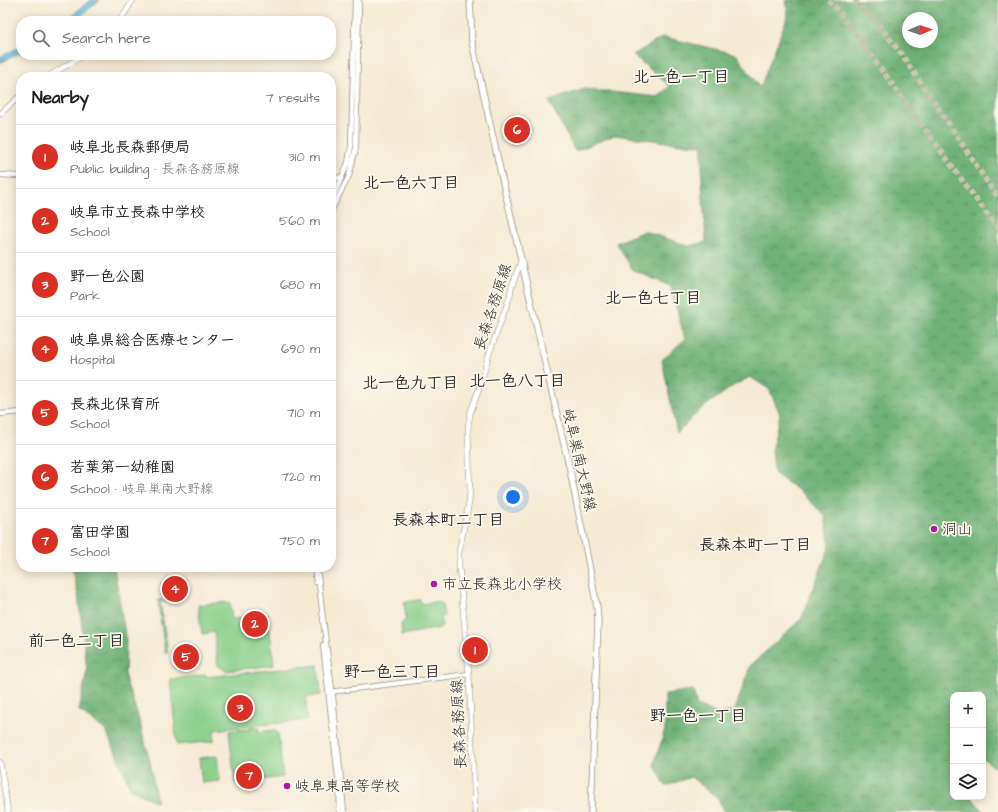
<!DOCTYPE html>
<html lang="en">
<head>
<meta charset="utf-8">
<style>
  body { margin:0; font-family:"Architects Daughter","Klee One",sans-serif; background:#f2f2f2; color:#202124 }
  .controls { position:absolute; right:12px; bottom:12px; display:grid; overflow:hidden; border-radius:8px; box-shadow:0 2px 10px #0003 }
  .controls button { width:36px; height:36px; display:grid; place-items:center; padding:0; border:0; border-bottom:1px solid #e0e0e0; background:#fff; color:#202124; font:20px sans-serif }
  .compass { position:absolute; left:902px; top:12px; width:36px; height:36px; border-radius:50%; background:#fff; box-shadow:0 2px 10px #0003; rotate:88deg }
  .you { position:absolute; left:513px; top:497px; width:14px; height:14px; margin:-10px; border:3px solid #fff; border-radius:50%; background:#1a73e8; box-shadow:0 0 0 6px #1a73e833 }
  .badge { display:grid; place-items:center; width:26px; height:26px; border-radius:50%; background:#d93025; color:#fff; font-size:13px; font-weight:700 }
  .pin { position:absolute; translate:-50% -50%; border:2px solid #fff; box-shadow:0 1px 4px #0006 }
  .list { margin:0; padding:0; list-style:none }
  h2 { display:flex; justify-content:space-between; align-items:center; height:52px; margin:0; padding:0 16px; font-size:17px }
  h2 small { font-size:13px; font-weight:400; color:#757577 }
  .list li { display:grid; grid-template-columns:26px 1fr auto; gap:12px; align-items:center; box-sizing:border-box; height:64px; padding:0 16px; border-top:1px solid #e0e0e0 }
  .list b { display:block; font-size:15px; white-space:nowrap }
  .list p { margin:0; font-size:13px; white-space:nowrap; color:#757577 }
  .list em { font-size:13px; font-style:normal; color:#757577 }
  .icon { flex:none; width:22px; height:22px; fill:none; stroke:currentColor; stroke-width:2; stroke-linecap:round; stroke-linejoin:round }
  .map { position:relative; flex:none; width:998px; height:812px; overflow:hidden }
  .search { position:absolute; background:#fff; box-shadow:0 2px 10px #0003; left:16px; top:16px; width:320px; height:44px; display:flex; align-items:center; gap:10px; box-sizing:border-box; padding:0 14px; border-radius:16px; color:#757577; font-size:15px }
  .panel { position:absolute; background:#fff; box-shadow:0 2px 10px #0003; left:16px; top:72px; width:320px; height:500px; border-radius:16px }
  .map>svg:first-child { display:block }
  .grass { fill:url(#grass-tufts); stroke:#5b7e5b }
  .forest { fill:url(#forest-crowns); stroke:#4e6e51; fill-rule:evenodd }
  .green { fill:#8bd08b; stroke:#5b7e5b }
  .water { fill:url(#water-ripples); stroke:#467485 }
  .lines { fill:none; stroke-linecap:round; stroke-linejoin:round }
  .trunk-tunnel { stroke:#cdc5b3; stroke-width:5.5; stroke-dasharray:5.5 3; stroke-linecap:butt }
  .tertiary-casing { stroke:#908b80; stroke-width:6 }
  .secondary-casing { stroke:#908b80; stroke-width:6 }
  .primary-casing { stroke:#908b80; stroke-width:7 }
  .tertiary { stroke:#fff; stroke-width:4.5 }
  .secondary { stroke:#fff; stroke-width:5 }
  .primary { stroke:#fff; stroke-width:5.5 }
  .poi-dot { fill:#b5179e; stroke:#fbf7ec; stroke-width:1.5 }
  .labels { text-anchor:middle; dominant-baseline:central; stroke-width:3.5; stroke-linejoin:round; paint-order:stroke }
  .street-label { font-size:15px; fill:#2b2b2b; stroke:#fbf7ec }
  .poi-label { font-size:15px; fill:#2b2b2b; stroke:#fbf7ec; text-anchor:start }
  .neighbourhood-label { font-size:16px; font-weight:bold; fill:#2b2b2b; stroke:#fbf7ec }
</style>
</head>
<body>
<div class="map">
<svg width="998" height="812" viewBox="0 0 998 812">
  <defs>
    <pattern id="grass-tufts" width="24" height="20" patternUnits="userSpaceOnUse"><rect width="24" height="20" fill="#8bd08b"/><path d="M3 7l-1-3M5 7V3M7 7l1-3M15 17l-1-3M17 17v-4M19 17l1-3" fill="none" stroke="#72a972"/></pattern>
    <pattern id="forest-crowns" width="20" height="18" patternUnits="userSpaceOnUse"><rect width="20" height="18" fill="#70b277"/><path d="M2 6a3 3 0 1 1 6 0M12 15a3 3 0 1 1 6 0" fill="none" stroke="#5c9162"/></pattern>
    <pattern id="water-ripples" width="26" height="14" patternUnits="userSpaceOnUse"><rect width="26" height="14" fill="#61bedf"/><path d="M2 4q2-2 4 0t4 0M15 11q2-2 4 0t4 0" fill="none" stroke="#509bb5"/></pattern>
  </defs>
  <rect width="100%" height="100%" fill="#fbf7ec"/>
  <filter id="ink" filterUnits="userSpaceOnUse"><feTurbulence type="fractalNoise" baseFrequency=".025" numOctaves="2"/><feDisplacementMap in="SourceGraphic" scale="8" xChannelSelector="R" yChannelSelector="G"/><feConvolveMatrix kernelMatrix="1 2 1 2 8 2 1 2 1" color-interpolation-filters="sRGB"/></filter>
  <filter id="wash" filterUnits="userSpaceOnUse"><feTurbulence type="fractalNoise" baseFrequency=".012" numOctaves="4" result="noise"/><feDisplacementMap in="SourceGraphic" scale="16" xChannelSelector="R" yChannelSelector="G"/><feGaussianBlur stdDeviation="0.9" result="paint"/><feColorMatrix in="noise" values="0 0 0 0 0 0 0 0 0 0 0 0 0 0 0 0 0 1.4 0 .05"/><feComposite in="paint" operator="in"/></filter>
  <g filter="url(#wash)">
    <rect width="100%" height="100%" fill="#f5ebd5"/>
    <!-- grass -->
    <path class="grass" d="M176 598V600L160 602 168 653H165L158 600Z"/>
    <!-- forest -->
    <g class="forest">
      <path d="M786 0H998V770L983 758V695H953V797H971L984 812H724L718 798 691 777 666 786 654 764 665 730V694L693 690 697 705 718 714 735 710 750 666 801 619 830 546 825 516 801 492 774 473 772 447 780 414 769 389 750 377 733 386 701 409 677 433 662 360 685 339 670 286 633 270 616 243 644 231 688 246 706 242 702 183V145L682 144 615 135 575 151 549 101 584 89 658 97 670 86 633 55 663 37 736 54 760 88 788 15ZM908 18H932V42H908Z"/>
      <path d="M71 567H114L126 640 125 678 137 713 150 761 157 802 131 790 116 753 105 730 79 711 87 670 78 594Z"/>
    </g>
    <!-- green -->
    <g class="green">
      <path d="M420 600 423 604 438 601 442 604 444 616 441 619 442 625 440 628 402 635 401 624 406 619 404 602Z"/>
      <path d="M228 602 230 603 232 619 268 614 274 665 226 671 218 665 214 632 202 634 198 607 199 605Z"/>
      <path d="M318 665 321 695 306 697 307 720 214 730V741L177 745 170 679 206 675V677Z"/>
      <path d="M259 728V732L274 730 278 733 283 777 235 783 229 731Z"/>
      <path d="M216 756 217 757 220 781 202 783 199 758Z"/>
    </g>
    <!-- water -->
    <g class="water">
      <path d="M91 0H100L74 21H65Z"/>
      <path d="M21 46V52L0 63V57Z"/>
    </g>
  </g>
  <g filter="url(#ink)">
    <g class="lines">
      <!-- trunk-tunnel -->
      <g class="trunk-tunnel">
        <path d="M828 0 836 8 848 24 998 229"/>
        <path d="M854 0C885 27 907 63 930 96 953 130 975 164 998 198"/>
      </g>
      <defs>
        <g id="tertiary">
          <path d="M0 175 21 176"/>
          <path d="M331 179 342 177"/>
          <path d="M331 202 348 163 351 146 355 0"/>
          <path d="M331 211 349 176 356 148 359 0"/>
          <path d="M0 414 21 412"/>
          <path d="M314 567 316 582"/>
          <path d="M317 567 326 644 333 696 344 812"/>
          <path d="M323 645 339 786 340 812"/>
          <path d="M330 692 469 674"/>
        </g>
        <g id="secondary">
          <path d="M120 21 133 0"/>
          <path d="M47 77 84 55"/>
          <path d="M0 114 21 95"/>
          <path d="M0 762 8 812"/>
          <path d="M475 812 469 674 459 566V552L469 502 470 490 468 427 470 414 480 386 489 354 510 296 511 289 521 261"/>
        </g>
        <path id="primary" d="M470 0 472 42 501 174 544 358 570 470 588 560 597 607 598 621 591 812"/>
      </defs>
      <!-- tertiary casing -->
      <use href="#tertiary" class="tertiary-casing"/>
      <!-- secondary casing -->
      <use href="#secondary" class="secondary-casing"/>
      <!-- primary casing -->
      <use href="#primary" class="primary-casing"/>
      <!-- tertiary -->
      <use href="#tertiary" class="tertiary"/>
      <!-- secondary -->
      <use href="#secondary" class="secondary"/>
      <!-- primary -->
      <use href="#primary" class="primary"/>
    </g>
  </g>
  <!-- markers -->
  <g class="poi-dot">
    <circle cx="934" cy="529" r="4"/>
    <circle cx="434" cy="584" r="4"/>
    <circle cx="287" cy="786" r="4"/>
  </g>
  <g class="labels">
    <!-- street labels -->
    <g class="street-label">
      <text transform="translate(493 307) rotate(-72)">長森各務原線</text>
      <text transform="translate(579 460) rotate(77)">岐阜巣南大野線</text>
      <text transform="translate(459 724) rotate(-93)">長森各務原線</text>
    </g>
    <!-- poi labels -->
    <g class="poi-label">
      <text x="942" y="529">洞山</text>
      <text x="442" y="584">市立長森北小学校</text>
      <text x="295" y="786">岐阜東高等学校</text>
    </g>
    <!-- neighbourhood labels -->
    <g class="neighbourhood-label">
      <text x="681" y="77">北一色一丁目</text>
      <text x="411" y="183">北一色六丁目</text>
      <text x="653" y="298">北一色七丁目</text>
      <text x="517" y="381">北一色八丁目</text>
      <text x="410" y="383">北一色九丁目</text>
      <text x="448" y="520">長森本町二丁目</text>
      <text x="755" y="545">長森本町一丁目</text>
      <text x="76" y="641">前一色二丁目</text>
      <text x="392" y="672">野一色三丁目</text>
      <text x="698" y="716">野一色一丁目</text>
    </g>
  </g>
</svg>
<div class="controls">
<button>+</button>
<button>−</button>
<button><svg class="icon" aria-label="layers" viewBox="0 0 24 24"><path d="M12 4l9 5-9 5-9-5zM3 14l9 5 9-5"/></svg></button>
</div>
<svg class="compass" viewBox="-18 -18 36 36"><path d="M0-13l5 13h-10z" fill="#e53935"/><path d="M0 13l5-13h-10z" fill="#757577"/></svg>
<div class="you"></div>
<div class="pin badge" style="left:475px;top:650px">1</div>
<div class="pin badge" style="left:255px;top:624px">2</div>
<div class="pin badge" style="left:240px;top:708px">3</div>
<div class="pin badge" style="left:175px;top:589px">4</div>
<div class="pin badge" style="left:186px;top:657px">5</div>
<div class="pin badge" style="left:517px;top:130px">6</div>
<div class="pin badge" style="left:249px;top:776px">7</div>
<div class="search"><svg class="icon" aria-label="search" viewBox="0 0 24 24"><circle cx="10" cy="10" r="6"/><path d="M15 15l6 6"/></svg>Search here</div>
<section class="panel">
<h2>Nearby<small>7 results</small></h2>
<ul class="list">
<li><span class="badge">1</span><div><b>岐阜北長森郵便局</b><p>Public building · 長森各務原線</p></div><em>310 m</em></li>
<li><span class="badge">2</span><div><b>岐阜市立長森中学校</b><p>School</p></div><em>560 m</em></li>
<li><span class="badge">3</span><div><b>野一色公園</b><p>Park</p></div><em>680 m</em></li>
<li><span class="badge">4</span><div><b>岐阜県総合医療センター</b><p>Hospital</p></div><em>690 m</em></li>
<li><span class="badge">5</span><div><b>長森北保育所</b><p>School</p></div><em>710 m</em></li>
<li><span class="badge">6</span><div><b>若葉第一幼稚園</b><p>School · 岐阜巣南大野線</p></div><em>720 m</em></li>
<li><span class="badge">7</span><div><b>富田学園</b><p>School</p></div><em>750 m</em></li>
</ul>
</section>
</div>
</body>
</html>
